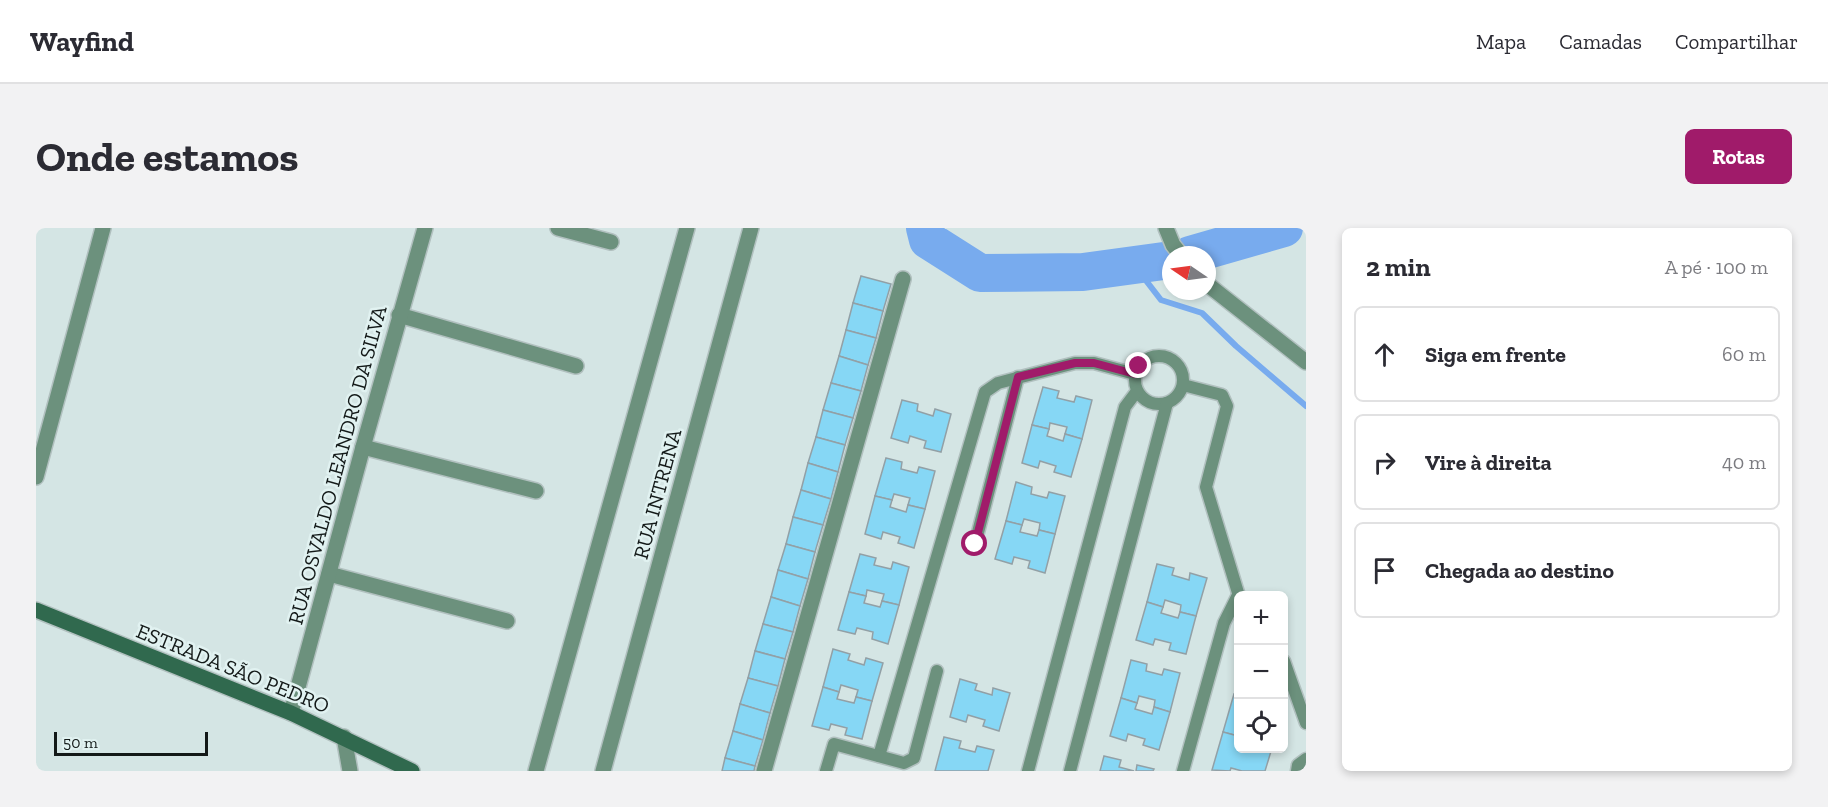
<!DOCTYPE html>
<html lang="pt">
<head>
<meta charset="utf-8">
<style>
  body { margin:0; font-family:"Zilla Slab",serif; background:#f2f2f3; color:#2b2b33 }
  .controls { position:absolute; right:18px; bottom:18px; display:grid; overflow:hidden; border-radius:9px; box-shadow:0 3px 9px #0003 }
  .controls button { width:54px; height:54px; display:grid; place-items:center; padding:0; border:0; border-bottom:2px solid #e1e1e2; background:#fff; color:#2b2b33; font:30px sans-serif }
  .compass { position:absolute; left:1126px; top:18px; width:54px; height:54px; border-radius:50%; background:#fff; box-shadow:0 3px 9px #0003; rotate:283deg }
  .scale { position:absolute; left:18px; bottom:15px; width:154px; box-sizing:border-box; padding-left:6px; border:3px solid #131918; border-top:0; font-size:16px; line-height:21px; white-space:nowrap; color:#131918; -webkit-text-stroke:4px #e1f2f1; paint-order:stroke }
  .stop { position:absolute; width:18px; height:18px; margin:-14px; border:4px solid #a01b6a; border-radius:50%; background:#fff }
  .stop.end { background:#a01b6a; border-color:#fff; box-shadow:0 2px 6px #0008 }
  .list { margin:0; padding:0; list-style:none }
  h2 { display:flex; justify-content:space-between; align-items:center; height:78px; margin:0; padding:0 24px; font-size:26px }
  h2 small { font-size:20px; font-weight:400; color:#7c7c81 }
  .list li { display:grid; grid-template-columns:39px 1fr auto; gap:18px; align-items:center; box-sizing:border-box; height:96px; margin:0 12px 12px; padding:0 12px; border:2px solid #e1e1e2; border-radius:9px }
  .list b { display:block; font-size:22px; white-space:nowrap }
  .list em { font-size:20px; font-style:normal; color:#7c7c81 }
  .icon { flex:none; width:33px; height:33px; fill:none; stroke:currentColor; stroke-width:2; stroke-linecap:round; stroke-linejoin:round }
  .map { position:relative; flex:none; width:1270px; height:543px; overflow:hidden; border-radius:9px }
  header { display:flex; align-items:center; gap:36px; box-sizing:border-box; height:84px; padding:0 30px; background:#fff; border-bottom:2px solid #e1e1e2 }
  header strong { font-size:28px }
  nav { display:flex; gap:33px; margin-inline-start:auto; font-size:21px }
  .intro { display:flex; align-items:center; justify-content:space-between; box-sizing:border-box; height:144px; padding:0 36px }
  h1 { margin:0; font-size:42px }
  .button { padding:15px 27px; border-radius:9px; background:#a01b6a; color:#fff; font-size:21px; font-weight:700 }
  main { display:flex; gap:36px; padding:0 36px }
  aside { flex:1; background:#fff; border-radius:9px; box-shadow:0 3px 9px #0003 }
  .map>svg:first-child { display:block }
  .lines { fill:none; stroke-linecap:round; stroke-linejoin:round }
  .stream { stroke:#78abee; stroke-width:6 }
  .river { stroke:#78abee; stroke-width:38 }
  .building { fill:#86d7f5; stroke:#92a0a6; stroke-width:1.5 }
  .lane-casing { stroke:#b1c0bf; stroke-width:15 }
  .street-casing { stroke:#b1c0bf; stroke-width:18 }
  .secondary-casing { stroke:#b1c0bf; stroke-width:18 }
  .lane { stroke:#6c917d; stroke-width:12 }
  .street { stroke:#6c917d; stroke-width:15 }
  .secondary { stroke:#30694e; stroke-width:15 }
  .route { stroke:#a01b6a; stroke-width:8 }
  .labels { text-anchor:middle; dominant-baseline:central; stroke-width:5; stroke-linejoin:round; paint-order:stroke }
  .street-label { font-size:21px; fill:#131918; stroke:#e1f2f1 }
</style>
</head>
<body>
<header>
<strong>Wayfind</strong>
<nav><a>Mapa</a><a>Camadas</a><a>Compartilhar</a></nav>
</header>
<div class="intro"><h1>Onde estamos</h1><a class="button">Rotas</a></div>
<main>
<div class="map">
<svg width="1270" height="543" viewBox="0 0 1270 543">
  <rect width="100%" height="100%" fill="#d4e5e4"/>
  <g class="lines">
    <!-- stream -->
    <path class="stream" d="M1098 37 1125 72 1166 85 1200 118 1270 178"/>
    <!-- river -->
    <g class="river">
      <path d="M889 0 892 12 944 45 1047 44 1135 32"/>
      <path d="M1154 27 1248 0"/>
    </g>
  </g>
  <!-- building -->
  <g class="building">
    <path d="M825 48 855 56 847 83 817 75Z"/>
    <path d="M817 75 847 83 840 110 810 102Z"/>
    <path d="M810 102 840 110 832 137 803 128Z"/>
    <path d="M803 128 832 137 825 163 795 155Z"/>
    <path d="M795 155 825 163 817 190 787 182Z"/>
    <path d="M1007 159 1023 163 1021 170 1038 174 1040 168 1056 172 1046 211 1029 206 1031 199 1014 195 1013 201 996 197Z"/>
    <path d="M866 172 882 176 881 183 897 188 899 181 915 186 905 224 888 220 890 213 874 208 872 215 855 210Z"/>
    <path d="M787 182 817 190 809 217 780 209Z"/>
    <path d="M996 197 1013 201 1011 208 1027 213 1029 206 1046 211 1035 249 1018 244 1020 238 1004 233 1002 240 986 235Z"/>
    <path d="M780 209 809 217 802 244 772 235Z"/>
    <path d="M850 230 866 234 865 241 881 245 883 239 899 243 889 281 872 277 874 270 858 266 856 272 839 268Z"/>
    <path d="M772 235 802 244 795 271 765 262Z"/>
    <path d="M980 254 996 259 995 266 1011 270 1013 264 1029 268 1019 306 1003 302 1004 295 988 291 986 297 970 293Z"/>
    <path d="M765 262 795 271 787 297 757 289Z"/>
    <path d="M839 268 856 272 854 279 870 284 872 277 889 281 878 320 862 315 864 309 847 304 845 311 829 306Z"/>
    <path d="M757 289 787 297 779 324 750 316Z"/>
    <path d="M970 293 986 297 984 304 1001 308 1003 302 1019 306 1009 345 992 340 994 333 978 329 976 336 959 331Z"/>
    <path d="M750 316 779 324 772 351 742 342Z"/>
    <path d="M824 326 840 330 838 337 855 341 857 334 873 339 863 377 846 373 848 366 831 362 830 368 813 364Z"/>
    <path d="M1121 336 1138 340 1136 347 1153 352 1154 345 1171 350 1160 388 1144 384 1145 377 1129 372 1127 379 1111 374Z"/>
    <path d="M742 342 772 351 764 378 735 369Z"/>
    <path d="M813 364 830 368 828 375 844 379 846 373 863 377 852 416 836 411 837 404 821 400 819 406 802 402Z"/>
    <path d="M735 369 764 378 757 404 727 396Z"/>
    <path d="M1111 374 1127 379 1125 385 1142 390 1144 384 1160 388 1150 426 1133 422 1135 415 1119 411 1117 417 1100 412Z"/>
    <path d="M727 396 757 404 749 431 719 423Z"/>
    <path d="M797 421 814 426 812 432 828 437 830 430 847 435 836 473 820 469 822 462 805 457 803 464 787 459Z"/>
    <path d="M719 423 749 431 742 458 712 450Z"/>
    <path d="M1095 432 1111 436 1110 443 1126 447 1128 441 1144 445 1134 484 1118 479 1119 472 1103 468 1101 475 1085 470Z"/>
    <path d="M712 450 742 458 734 485 704 476Z"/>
    <path d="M924 451 941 456 939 462 956 467 957 460 974 465 963 503 947 498 949 492 932 487 930 494 914 489Z"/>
    <path d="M787 459 803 464 801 471 818 475 820 469 836 473 826 511 809 507 811 500 795 496 793 502 776 498Z"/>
    <path d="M1198 466 1202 467V508L1187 504Z"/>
    <path d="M1085 470 1101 475 1099 481 1116 486 1118 479 1134 484 1123 522 1107 517 1109 511 1092 506 1090 513 1074 508Z"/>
    <path d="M704 476 734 485 727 512 697 503Z"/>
    <path d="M697 503 727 512 719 538 689 530Z"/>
    <path d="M1187 504 1202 508V520H1236L1229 543H1206L1195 540 1194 543 1176 542Z"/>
    <path d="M908 509 925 513 923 520 939 524 941 518 958 522 952 543H899Z"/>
    <path d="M1068 528 1085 532 1083 539 1098 543H1064Z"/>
    <path d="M689 530 719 538 718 543H686Z"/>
    <path d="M1101 537 1118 541 1117 543H1100Z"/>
  </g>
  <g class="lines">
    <defs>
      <g id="lane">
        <circle cx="1123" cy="152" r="24"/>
        <path d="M1147 157 1186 167 1191 178 1170 259 1203 368"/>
        <path d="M939 316 982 149"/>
        <path d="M1248 433 1270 495"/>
        <path d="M843 528 949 164 962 155 1039 135H1058L1099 146"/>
        <path d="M790 543 798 516 868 535 878 530 901 443"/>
        <path d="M992 543 1089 179 1101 163"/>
        <path d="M1034 543 1131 175"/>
        <path d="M1147 543 1188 395 1202 367"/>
        <path d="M1261 543 1262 537 1270 531"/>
      </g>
      <g id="street">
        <path d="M522 0 575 14"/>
        <path d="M1130 0 1137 17 1145 27"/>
        <path d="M1171 56 1270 134"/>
        <path d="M363 87 540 138"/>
        <path d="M327 219 500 263"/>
        <path d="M0 249 67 0"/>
        <path d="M293 346 471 393"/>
        <path d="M255 485 327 219 389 0"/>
        <path d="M308 509 314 543"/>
        <path d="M500 543 651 0"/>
        <path d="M567 543 715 0"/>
        <path d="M728 543 867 51"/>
      </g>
      <path id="secondary" d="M0 382 255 485 376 543"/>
    </defs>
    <!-- lane casing -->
    <use href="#lane" class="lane-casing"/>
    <!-- street casing -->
    <use href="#street" class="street-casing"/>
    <!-- secondary casing -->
    <use href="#secondary" class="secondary-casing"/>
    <!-- lane -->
    <use href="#lane" class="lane"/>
    <!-- street -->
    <use href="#street" class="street"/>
    <!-- secondary -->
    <use href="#secondary" class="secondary"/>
  </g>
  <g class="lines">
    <!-- route -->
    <path class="route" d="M939 316 982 149 1039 135H1058L1099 146 1103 138"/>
  </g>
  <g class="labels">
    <!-- street labels -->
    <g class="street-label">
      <text transform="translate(301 237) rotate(-75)">RUA OSVALDO LEANDRO DA SILVA</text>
      <text transform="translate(621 266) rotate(-75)">RUA INTRENA</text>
      <text transform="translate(197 440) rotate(22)">ESTRADA SÃO PEDRO</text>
    </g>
  </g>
</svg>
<div class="controls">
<button>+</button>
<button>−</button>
<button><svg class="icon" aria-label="locate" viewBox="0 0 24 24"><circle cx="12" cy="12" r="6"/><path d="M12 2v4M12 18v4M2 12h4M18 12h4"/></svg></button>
</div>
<svg class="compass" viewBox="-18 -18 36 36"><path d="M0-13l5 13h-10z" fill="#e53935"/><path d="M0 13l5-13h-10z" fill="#7c7c81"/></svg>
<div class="scale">50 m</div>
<div class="stop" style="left:939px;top:316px"></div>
<div class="stop end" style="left:1103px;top:138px"></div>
</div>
<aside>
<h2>2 min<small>A pé · 100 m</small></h2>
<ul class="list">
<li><svg class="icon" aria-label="ahead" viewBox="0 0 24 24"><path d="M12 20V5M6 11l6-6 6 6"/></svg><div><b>Siga em frente</b></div><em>60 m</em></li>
<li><svg class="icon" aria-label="right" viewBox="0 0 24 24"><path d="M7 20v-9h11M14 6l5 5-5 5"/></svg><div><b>Vire à direita</b></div><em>40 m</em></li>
<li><svg class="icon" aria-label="arrive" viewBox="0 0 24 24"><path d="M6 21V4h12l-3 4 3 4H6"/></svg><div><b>Chegada ao destino</b></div></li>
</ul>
</aside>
</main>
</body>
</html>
